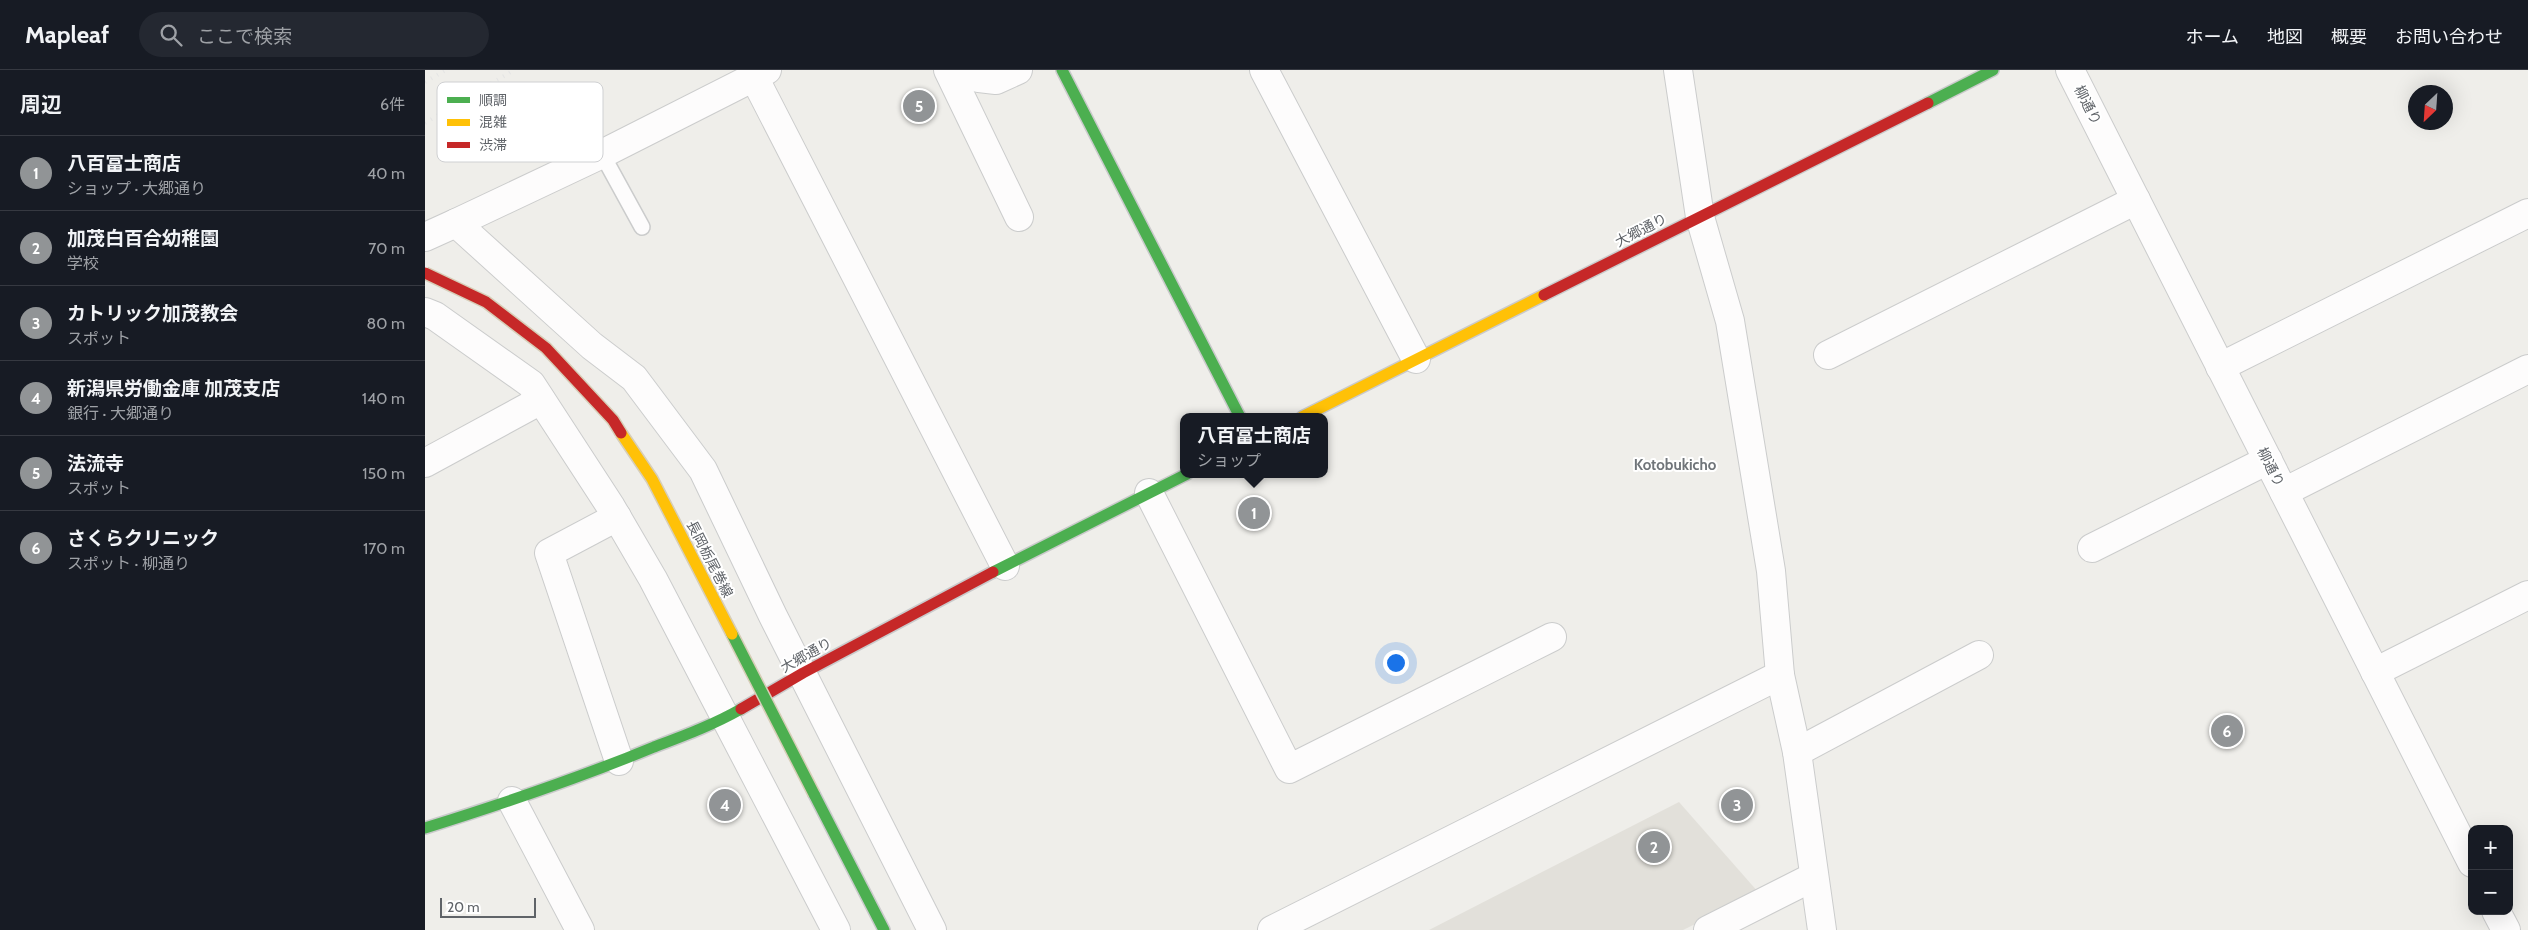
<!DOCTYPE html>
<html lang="ja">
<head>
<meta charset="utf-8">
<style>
  body { margin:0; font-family:Cabin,"Noto Sans JP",sans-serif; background:#242831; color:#f1f3f6 }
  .controls { position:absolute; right:15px; bottom:15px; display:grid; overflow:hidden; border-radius:10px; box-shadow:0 5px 20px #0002 }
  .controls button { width:45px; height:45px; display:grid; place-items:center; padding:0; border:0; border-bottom:1px solid #363941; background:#171b24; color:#f1f3f6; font:25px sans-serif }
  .compass { position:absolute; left:1983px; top:15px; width:45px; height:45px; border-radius:50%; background:#171b24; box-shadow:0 5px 20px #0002; rotate:205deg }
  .scale { position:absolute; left:15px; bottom:12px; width:96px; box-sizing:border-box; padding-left:5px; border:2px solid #5f6368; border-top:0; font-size:14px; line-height:18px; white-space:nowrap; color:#5f6368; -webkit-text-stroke:4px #fff; paint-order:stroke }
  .you { position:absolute; left:970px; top:592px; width:18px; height:18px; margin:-12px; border:4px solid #fff; border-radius:50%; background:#1a73e8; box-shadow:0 0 0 8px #1a73e833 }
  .badge { display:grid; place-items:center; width:32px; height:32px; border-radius:50%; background:#919496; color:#fff; font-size:16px; font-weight:700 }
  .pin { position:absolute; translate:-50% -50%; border:2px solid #fff; box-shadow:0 1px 5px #0006 }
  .popup { position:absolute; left:755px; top:343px; width:148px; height:65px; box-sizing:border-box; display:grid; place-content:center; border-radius:10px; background:#171b24; filter:drop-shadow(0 1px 4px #0005); font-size:16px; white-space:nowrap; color:#9ea1a6 }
  .popup b { font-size:19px; color:#f1f3f6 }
  .popup::after { content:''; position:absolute; left:50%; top:100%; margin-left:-10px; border:10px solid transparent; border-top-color:#171b24 }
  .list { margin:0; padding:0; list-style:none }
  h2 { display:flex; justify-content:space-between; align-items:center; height:65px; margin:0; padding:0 20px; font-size:21px }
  h2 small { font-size:16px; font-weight:400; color:#9ea1a6 }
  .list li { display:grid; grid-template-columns:32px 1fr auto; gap:15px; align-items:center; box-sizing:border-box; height:75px; padding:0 20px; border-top:1px solid #363941 }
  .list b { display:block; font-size:19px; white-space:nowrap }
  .list p { margin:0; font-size:16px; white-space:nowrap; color:#9ea1a6 }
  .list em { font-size:16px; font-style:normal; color:#9ea1a6 }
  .icon { flex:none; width:28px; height:28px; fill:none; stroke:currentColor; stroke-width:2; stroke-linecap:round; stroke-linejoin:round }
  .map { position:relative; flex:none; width:2103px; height:860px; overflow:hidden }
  header { display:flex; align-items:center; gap:30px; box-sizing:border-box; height:70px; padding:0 25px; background:#171b24; border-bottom:1px solid #363941 }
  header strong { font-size:24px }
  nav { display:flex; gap:28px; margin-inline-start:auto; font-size:18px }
  .search { width:350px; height:45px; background:#242831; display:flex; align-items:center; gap:12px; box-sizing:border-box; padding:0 18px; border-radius:28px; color:#9ea1a6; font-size:19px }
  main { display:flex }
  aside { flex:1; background:#171b24 }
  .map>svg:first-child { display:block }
  .education { fill:#e2e0da }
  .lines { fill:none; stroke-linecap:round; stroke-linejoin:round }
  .lane-casing { stroke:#cbcccc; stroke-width:18 }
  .street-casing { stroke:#cbcccc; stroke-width:30 }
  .fast-casing { stroke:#cacacb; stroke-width:14 }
  .slow-casing { stroke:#cacacb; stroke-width:14 }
  .jam-casing { stroke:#cacacb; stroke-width:14 }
  .lane { stroke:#fdfcfc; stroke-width:15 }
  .street { stroke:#fdfcfc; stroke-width:28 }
  .fast { stroke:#4caf50; stroke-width:11 }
  .slow { stroke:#ffc107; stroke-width:11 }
  .jam { stroke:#c62828; stroke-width:11 }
  .rail { stroke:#e4e4e4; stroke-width:4; stroke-dasharray:1 6; stroke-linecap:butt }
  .fast-bridge-casing { stroke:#d7ceb8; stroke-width:14; stroke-linecap:butt }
  .slow-bridge-casing { stroke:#d7ceb8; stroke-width:14; stroke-linecap:butt }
  .jam-bridge-casing { stroke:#d7ceb8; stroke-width:14; stroke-linecap:butt }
  .fast-bridge { stroke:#4caf50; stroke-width:11 }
  .slow-bridge { stroke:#ffc107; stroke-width:11 }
  .jam-bridge { stroke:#c62828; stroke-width:11 }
  .labels { text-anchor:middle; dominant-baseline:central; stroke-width:4; stroke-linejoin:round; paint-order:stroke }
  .street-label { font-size:14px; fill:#5f6368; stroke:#fff }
  .neighbourhood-label { font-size:15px; font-weight:bold; fill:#70757a; stroke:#fff }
  .key { fill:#fff; stroke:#cfd0d2; stroke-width:1 }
  .key-label { font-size:14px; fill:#5f6368 }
</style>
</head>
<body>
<header>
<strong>Mapleaf</strong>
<div class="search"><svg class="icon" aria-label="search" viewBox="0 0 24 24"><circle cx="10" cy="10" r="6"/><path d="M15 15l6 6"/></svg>ここで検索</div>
<nav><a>ホーム</a><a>地図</a><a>概要</a><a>お問い合わせ</a></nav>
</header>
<main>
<aside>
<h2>周辺<small>6件</small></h2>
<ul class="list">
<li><span class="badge">1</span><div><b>八百冨士商店</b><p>ショップ · 大郷通り</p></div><em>40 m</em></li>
<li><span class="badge">2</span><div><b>加茂白百合幼稚園</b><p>学校</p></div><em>70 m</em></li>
<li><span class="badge">3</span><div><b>カトリック加茂教会</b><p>スポット</p></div><em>80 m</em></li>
<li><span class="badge">4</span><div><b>新潟県労働金庫 加茂支店</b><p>銀行 · 大郷通り</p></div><em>140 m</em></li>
<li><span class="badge">5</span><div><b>法流寺</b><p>スポット</p></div><em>150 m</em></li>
<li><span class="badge">6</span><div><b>さくらクリニック</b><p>スポット · 柳通り</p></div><em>170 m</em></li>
</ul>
</aside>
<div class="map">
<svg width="2103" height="860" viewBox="0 0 2103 860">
  <rect width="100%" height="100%" fill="#efeeea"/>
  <!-- education -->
  <path class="education" d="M1254 732 1334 823 1258 860H1004Z"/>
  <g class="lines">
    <defs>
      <path id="lane" d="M177 84 217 157"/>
      <g id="street">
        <path d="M342 0 329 7 580 496"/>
        <path d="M523 0 594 147"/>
        <path d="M548 0 554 8 571 10 593 0"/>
        <path d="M839 0 991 289"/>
        <path d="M1253 0 1275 147 1305 251 1346 501 1355 605 1372 682 1397 860"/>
        <path d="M1645 0 2047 793"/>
        <path d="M31 153 177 84 329 7"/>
        <path d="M0 167 31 153 167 276 209 308 278 400 348 546 507 860"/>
        <path d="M0 242 10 246 106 314 186 437 228 509 411 860"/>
        <path d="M1403 285 1711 130"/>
        <path d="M1795 297 2103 143"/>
        <path d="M0 393 116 330"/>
        <path d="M1859 422 2103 299"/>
        <path d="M724 423 864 699 1127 567"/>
        <path d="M192 447 124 483 194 691"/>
        <path d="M1667 478 1843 390"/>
        <path d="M1950 602 2103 525"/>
        <path d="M1372 682 1554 585"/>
        <path d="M87 731 155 860"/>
        <path d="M2071 841 2081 860"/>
        <path d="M847 860 1355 605"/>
        <path d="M1283 860 1388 807"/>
      </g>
      <g id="fast">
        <path d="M637 0 815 347"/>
        <path d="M1503 33 1568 0"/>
        <path d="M568 502 762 404"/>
        <path d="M389 724 459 860"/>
        <path d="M0 758C77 734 154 708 229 677 258 666 288 655 316 639"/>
      </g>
      <path id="slow" d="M877 347 1119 225"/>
      <g id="jam">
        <path d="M1119 225 1503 33"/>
        <path d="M316 639 378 603 568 502"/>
      </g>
    </defs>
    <!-- lane casing -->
    <use href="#lane" class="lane-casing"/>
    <!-- street casing -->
    <use href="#street" class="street-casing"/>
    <!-- fast casing -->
    <use href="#fast" class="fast-casing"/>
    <!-- slow casing -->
    <use href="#slow" class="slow-casing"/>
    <!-- jam casing -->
    <use href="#jam" class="jam-casing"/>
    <!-- lane -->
    <use href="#lane" class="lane"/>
    <!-- street -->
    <use href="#street" class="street"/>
    <!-- fast -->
    <use href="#fast" class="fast"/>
    <!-- slow -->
    <use href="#slow" class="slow"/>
    <!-- jam -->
    <use href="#jam" class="jam"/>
    <!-- rail -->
    <g class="rail">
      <path d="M0 12 21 0"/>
      <path d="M0 53 89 0"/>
    </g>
    <defs>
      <path id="fast-bridge" d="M307 564 389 724"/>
      <path id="slow-bridge" d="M196 363 227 409 307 564"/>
      <path id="jam-bridge" d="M0 203 61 232 121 278 188 350 196 363"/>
    </defs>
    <!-- fast-bridge casing -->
    <use href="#fast-bridge" class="fast-bridge-casing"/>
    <!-- slow-bridge casing -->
    <use href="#slow-bridge" class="slow-bridge-casing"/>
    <!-- jam-bridge casing -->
    <use href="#jam-bridge" class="jam-bridge-casing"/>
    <!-- fast-bridge -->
    <use href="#fast-bridge" class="fast-bridge"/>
    <!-- slow-bridge -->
    <use href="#slow-bridge" class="slow-bridge"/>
    <!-- jam-bridge -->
    <use href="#jam-bridge" class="jam-bridge"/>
  </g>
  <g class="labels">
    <!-- street labels -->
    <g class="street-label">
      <text transform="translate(1663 35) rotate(63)">柳通り</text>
      <text transform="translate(1216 160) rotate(-27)">大郷通り</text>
      <text transform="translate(1846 397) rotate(63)">柳通り</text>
      <text transform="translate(285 489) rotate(63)">長岡栃尾巻線</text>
      <text transform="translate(381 585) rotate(-29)">大郷通り</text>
    </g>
    <!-- neighbourhood labels -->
    <g class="neighbourhood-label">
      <text x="1250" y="395">Kotobukicho</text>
    </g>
  </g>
  <!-- legend -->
  <rect x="12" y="12" width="166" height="80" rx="8" class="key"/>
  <rect x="22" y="27" width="23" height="6" fill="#4caf50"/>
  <rect x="22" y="49" width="23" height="7" fill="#ffc107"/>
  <rect x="22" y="72" width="23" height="6" fill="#c62828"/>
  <g class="key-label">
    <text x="54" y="35">順調</text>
    <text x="54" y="57">混雑</text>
    <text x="54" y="80">渋滞</text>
  </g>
</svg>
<div class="controls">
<button>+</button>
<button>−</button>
</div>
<svg class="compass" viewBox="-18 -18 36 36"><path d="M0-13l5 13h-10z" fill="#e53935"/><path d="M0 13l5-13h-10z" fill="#9ea1a6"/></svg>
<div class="scale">20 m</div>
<div class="you"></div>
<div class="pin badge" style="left:829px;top:443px">1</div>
<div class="popup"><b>八百冨士商店</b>ショップ</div>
<div class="pin badge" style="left:1229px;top:777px">2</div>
<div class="pin badge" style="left:1312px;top:735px">3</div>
<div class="pin badge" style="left:300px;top:735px">4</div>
<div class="pin badge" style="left:494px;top:36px">5</div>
<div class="pin badge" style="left:1802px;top:661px">6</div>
</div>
</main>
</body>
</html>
